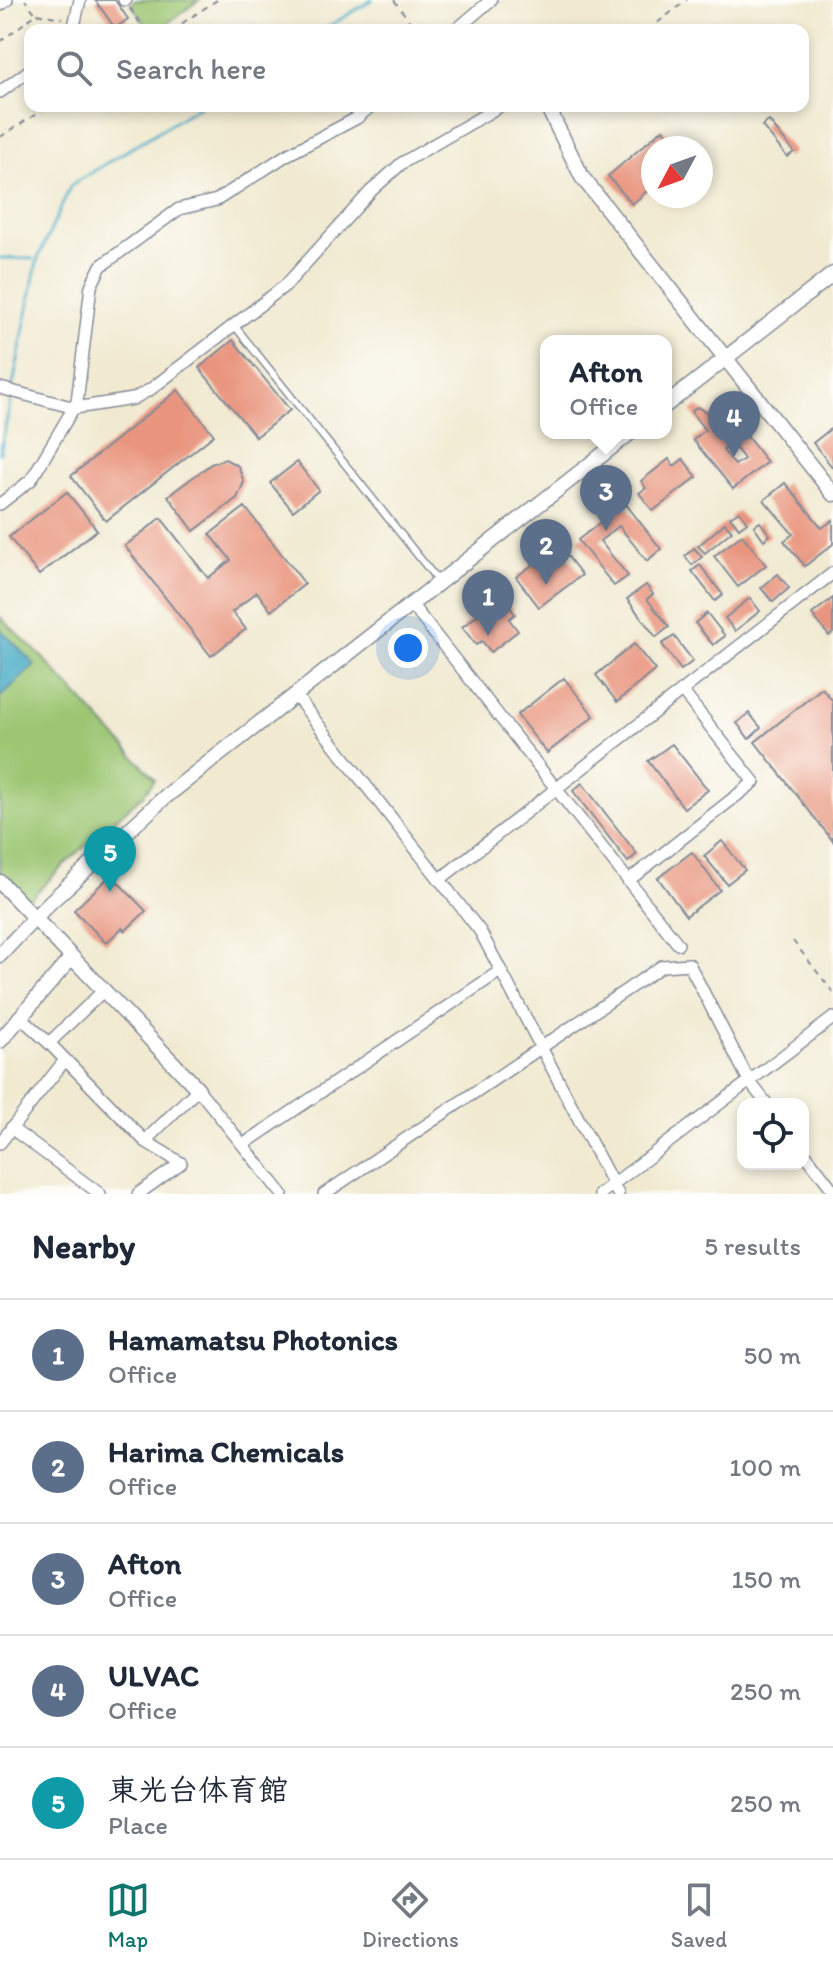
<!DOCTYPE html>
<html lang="en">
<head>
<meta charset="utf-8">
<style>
  body { margin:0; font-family:Itim,"Klee One",sans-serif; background:#f6f6f7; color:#1f2937 }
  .controls { position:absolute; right:24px; bottom:24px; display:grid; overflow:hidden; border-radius:16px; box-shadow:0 4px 12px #0003 }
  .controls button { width:72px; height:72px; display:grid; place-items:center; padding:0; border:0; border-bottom:2px solid #e0e1e3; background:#fff; color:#1f2937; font:40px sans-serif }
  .compass { position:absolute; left:641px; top:136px; width:72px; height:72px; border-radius:50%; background:#fff; box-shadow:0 4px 12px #0003; rotate:229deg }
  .you { position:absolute; left:408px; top:648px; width:28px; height:28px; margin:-20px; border:6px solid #fff; border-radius:50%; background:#1a73e8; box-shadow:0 0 0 12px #1a73e833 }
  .badge { display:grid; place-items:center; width:52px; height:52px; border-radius:50%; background:#0f766e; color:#fff; font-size:26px; font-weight:700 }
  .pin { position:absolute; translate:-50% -66px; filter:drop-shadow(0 2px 4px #0008) }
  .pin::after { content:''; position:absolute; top:42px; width:28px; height:24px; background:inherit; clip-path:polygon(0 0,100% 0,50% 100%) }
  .popup { position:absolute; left:540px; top:335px; width:132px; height:104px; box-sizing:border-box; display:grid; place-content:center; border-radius:16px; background:#fff; filter:drop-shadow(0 2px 6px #0005); font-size:26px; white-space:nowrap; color:#747a83 }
  .popup b { font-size:30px; color:#1f2937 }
  .popup::after { content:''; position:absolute; left:50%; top:100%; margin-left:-16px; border:16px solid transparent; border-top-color:#fff }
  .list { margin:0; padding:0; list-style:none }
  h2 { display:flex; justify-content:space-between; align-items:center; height:104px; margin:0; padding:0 32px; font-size:34px }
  h2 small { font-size:26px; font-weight:400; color:#747a83 }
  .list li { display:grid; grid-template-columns:52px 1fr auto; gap:24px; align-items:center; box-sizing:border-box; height:112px; padding:0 32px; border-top:2px solid #e0e1e3 }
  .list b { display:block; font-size:30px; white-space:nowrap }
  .list p { margin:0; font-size:26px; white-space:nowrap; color:#747a83 }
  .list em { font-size:26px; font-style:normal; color:#747a83 }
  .icon { flex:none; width:44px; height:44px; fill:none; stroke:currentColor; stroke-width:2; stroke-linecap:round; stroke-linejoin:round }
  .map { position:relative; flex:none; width:833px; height:1194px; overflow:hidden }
  .search { position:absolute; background:#fff; box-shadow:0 4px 12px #0003; left:24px; right:24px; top:24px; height:88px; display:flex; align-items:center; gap:20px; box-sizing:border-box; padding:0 28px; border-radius:16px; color:#747a83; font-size:30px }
  .sheet { height:664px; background:#fff }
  nav { display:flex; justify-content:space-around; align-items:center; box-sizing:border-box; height:112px; border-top:2px solid #e0e1e3; background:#fff; font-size:22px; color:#747a83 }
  nav a { display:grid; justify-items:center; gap:4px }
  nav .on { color:#0f766e }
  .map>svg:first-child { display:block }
  .green { fill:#9cc672; stroke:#5c7a68; stroke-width:2 }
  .water { fill:#46abc6; stroke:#306d92; stroke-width:2 }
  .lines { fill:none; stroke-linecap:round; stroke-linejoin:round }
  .stream { stroke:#46abc6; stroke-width:3 }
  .building { fill:#e9947e; fill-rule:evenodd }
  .service-casing { stroke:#868c98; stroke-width:9 }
  .minor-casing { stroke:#868c98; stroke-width:14 }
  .tertiary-casing { stroke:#868c98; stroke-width:17 }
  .path { stroke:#868c98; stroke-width:2; stroke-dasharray:6 6; stroke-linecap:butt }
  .service { stroke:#fff; stroke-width:6 }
  .minor { stroke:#fff; stroke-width:11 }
  .tertiary { stroke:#fff; stroke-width:14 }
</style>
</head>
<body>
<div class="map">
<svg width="833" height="1194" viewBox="0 0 833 1194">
  <rect width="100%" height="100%" fill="#fdfcf7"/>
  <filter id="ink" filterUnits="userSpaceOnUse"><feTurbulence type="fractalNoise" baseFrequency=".0125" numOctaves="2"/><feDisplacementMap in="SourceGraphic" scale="16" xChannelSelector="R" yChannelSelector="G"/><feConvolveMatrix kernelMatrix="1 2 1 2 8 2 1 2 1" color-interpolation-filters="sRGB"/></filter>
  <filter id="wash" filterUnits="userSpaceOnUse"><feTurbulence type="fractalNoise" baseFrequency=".006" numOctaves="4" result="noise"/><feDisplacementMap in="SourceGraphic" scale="32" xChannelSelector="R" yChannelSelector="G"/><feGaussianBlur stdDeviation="1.8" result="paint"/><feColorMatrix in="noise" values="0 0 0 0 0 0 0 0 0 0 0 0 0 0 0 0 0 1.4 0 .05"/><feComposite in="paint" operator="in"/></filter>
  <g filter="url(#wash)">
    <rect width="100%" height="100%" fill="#f1ead1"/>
    <!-- green -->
    <g class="green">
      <path d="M135 0H199L158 30H150L131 4Z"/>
      <path d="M0 617 41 656 155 779 144 794 65 864 30 899 26 900 16 888 0 876Z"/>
    </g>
    <!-- water -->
    <path class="water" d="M0 629 35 665 0 697Z"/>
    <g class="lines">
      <!-- stream -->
      <g class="stream">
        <path d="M323 30 372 0"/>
        <path d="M0 258 33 259"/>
        <path d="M13 385 37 261 71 185 200 106"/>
        <path d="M0 453 12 394"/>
      </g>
    </g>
    <g id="blocks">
      <!-- building -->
      <g class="building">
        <path d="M95 0H115L128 19 115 28Z"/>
        <path d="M769 121 794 152 787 157 762 126Z"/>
        <path d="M663 129 679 148H653V186L632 204 608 176Z"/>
        <path d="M233 340 290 410 256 437 199 368Z"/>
        <path d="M178 390 214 435 106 521 71 476Z"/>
        <path d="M697 407 719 419 728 412 767 462 733 489 693 440 705 430 691 412ZM732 443 744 459 735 465 723 450Z"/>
        <path d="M833 427V468L813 443Z"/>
        <path d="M225 459 238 466 244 482 237 498 194 531 168 496 211 464Z"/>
        <path d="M669 459 674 466 683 459 697 477 653 511 639 493 646 488 641 481Z"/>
        <path d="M297 462 319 490 293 511 270 483Z"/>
        <path d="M785 483 822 528 833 520V544L805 566 784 541 793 534 764 500Z"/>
        <path d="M67 492 97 530 39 575 9 537Z"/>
        <path d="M625 503 661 549 647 561 619 526 600 541 628 576 614 586 578 540Z"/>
        <path d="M245 507 305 584 271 611 257 592 232 612 246 629 211 656 125 546 161 518 208 578 231 560 210 534Z"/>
        <path d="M739 511 747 522 739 528 730 517Z"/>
        <path d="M760 522 770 535 764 540 754 526Z"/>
        <path d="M725 523 732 531 705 553 698 546Z"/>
        <path d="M742 535 766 565 738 587 714 556Z"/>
        <path d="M559 545 582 575 539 607 516 577Z"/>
        <path d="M694 548 702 557 692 565 685 556Z"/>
        <path d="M700 565 723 595 715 601 692 571Z"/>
        <path d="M778 574 789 588 773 602 761 588Z"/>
        <path d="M646 585 653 594 647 599 669 627 656 637 627 599Z"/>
        <path d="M502 597 515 614 509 619 518 631 491 652 482 641 476 645 462 627Z"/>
        <path d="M750 598 760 611 735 631 725 618Z"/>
        <path d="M833 598V633L829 636 812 614Z"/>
        <path d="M707 613 725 636 713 645 695 623Z"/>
        <path d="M674 636 693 661 681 670 662 644Z"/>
        <path d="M634 644 655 670 617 702 596 675Z"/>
        <path d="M564 678 594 716 547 753 517 715Z"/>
        <path d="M822 688 833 701V841L755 742Z"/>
        <path d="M749 713 761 728 749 739 737 723Z"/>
        <path d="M672 744 708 790 684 808 648 761Z"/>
        <path d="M582 783 637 854 628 862 573 791Z"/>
        <path d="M722 841 745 870 727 884 704 856Z"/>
        <path d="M692 852 720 890 686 916 658 878Z"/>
        <path d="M111 875 146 911 125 931 122 928 106 943 74 910Z"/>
      </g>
    </g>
  </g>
  <g filter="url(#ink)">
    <use href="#blocks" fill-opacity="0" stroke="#868c98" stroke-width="2"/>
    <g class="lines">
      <defs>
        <path id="service" d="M234 325 439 582"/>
        <g id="minor">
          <path d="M124 0H126"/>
          <path d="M0 5 7 0"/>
          <path d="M73 30 80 0"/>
          <path d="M456 30 491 0"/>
          <path d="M0 92 30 70"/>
          <path d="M0 388 75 408 133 399 151 389 286 285 371 191 402 163 500 106"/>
          <path d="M0 504 31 480 77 402 91 286 101 266 179 209 217 200 285 156 357 118 371 106"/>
          <path d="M411 604 678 944"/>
          <path d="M295 695 480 931 618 1194"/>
          <path d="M439 880 833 573"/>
          <path d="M628 881 754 782 682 691"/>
          <path d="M19 1016 49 1043 145 1141 181 1163 138 1194"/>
          <path d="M49 1043 103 991"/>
          <path d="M11 1128 100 1194"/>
          <path d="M145 1141 198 1089 282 1194"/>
          <path d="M0 1143 65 1060"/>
          <path d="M244 1144 500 971"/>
          <path d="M803 1151 833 1190"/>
          <path d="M324 1194 662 966 689 964 749 1081 767 1104"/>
          <path d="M600 1194 833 1018"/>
        </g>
        <g id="tertiary">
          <path d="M547 106 582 177 833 494"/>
          <path d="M666 405 833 274"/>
          <path d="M0 882 198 1089"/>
          <path d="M0 955 46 906 165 797 630 433"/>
          <path d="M0 1041 72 957"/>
        </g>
      </defs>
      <!-- service casing -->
      <use href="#service" class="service-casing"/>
      <!-- minor casing -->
      <use href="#minor" class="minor-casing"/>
      <!-- tertiary casing -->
      <use href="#tertiary" class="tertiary-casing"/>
      <!-- path -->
      <g class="path">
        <path d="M394 0 416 30"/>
        <path d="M130 8 145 30"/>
        <path d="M37 14 63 18"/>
        <path d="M172 30 217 0"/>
        <path d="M648 30 687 0"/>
        <path d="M0 42 36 14 25 0"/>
        <path d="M0 137 49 106"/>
        <path d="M793 941 833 992"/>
      </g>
      <!-- service -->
      <use href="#service" class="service"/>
      <!-- minor -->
      <use href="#minor" class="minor"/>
      <!-- tertiary -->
      <use href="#tertiary" class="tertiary"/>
    </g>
  </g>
</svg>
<div class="controls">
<button><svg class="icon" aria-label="locate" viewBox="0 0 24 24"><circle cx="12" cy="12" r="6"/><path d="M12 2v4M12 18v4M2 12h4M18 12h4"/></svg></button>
</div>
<svg class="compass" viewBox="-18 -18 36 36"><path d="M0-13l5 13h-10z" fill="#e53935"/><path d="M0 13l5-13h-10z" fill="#747a83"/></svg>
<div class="you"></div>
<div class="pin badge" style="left:488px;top:636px;background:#5c6f8a">1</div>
<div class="pin badge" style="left:546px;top:585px;background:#5c6f8a">2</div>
<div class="pin badge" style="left:606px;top:531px;background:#5c6f8a">3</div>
<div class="popup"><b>Afton</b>Office</div>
<div class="pin badge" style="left:734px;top:457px;background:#5c6f8a">4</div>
<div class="pin badge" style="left:110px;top:892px;background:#0f9aa8">5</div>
<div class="search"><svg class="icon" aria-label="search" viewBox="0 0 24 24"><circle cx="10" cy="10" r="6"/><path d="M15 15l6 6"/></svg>Search here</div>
</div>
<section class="sheet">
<h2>Nearby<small>5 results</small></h2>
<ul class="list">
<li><span class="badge" style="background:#5c6f8a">1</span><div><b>Hamamatsu Photonics</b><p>Office</p></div><em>50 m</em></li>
<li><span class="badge" style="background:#5c6f8a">2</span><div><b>Harima Chemicals</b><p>Office</p></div><em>100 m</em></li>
<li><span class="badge" style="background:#5c6f8a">3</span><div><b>Afton</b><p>Office</p></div><em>150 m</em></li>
<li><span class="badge" style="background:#5c6f8a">4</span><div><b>ULVAC</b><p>Office</p></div><em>250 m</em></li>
<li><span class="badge" style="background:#0f9aa8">5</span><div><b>東光台体育館</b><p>Place</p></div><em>250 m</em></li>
</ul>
</section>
<nav>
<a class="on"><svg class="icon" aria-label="map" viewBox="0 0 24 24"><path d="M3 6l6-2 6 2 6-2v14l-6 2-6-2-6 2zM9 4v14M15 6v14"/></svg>Map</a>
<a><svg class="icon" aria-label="directions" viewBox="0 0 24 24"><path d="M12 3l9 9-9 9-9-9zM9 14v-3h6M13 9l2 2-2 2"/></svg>Directions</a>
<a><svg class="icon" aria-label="saved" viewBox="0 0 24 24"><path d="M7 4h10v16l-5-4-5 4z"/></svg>Saved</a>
</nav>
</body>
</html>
